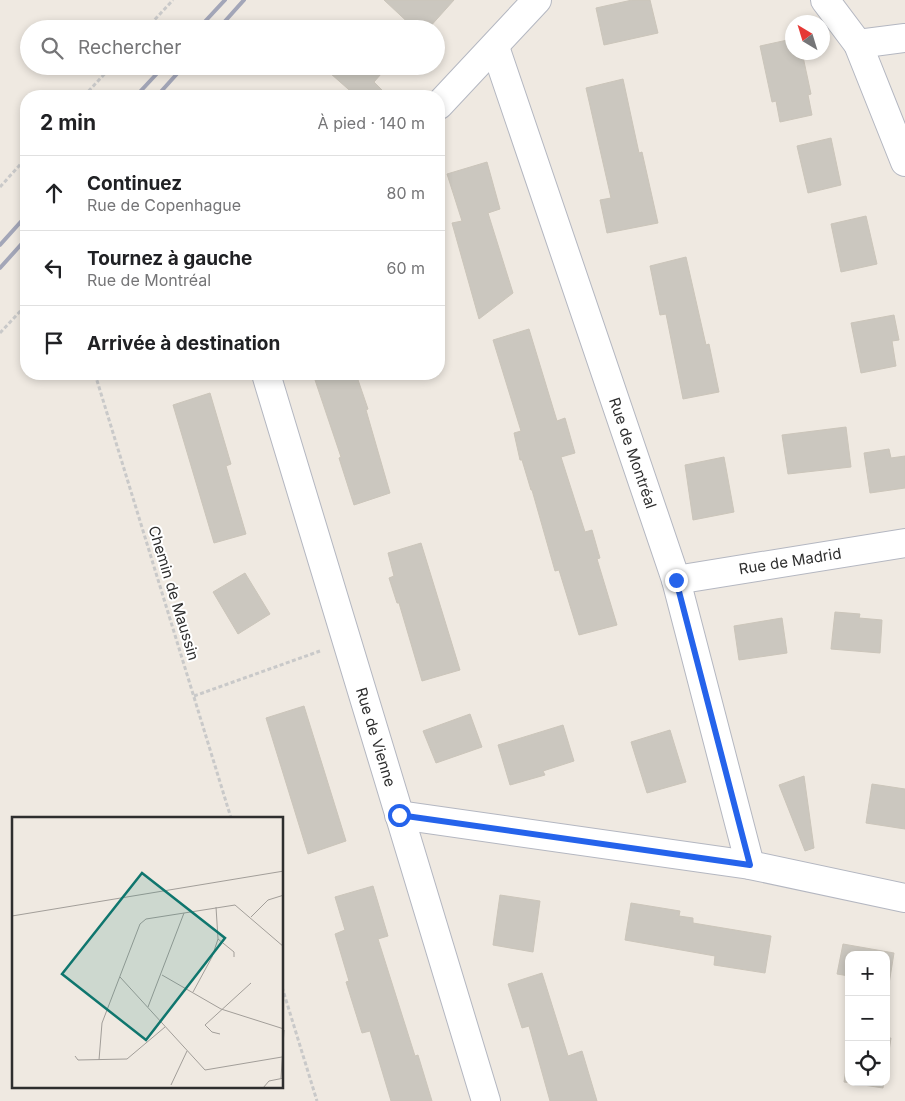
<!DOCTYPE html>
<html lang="fr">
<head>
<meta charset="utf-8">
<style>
  body { margin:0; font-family:Inter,sans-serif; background:#f6f6f6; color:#202124 }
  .controls { position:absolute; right:15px; bottom:15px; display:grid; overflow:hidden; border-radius:10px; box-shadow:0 2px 8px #0003 }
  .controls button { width:45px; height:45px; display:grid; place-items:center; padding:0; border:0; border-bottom:1px solid #e0e0e0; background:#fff; color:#202124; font:25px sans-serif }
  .compass { position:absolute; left:785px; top:15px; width:45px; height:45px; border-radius:50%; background:#fff; box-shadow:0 2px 8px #0003; rotate:322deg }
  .stop { position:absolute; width:15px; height:15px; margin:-11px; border:4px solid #2563eb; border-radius:50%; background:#fff }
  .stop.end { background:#2563eb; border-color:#fff; box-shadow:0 1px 5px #0008 }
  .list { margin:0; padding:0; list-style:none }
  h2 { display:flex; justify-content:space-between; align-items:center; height:65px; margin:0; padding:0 20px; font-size:21px }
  h2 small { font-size:16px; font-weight:400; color:#757577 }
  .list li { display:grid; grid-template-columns:32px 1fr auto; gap:15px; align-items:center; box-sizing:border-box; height:75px; padding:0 20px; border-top:1px solid #e0e0e0 }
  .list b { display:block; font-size:19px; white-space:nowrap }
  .list p { margin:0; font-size:16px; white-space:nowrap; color:#757577 }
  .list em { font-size:16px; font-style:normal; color:#757577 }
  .icon { flex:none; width:28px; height:28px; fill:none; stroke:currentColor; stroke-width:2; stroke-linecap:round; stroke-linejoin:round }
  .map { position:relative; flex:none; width:905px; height:1101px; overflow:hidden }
  .search { position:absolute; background:#fff; box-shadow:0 2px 8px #0003; left:20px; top:20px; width:425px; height:55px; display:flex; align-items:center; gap:12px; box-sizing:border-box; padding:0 18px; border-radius:28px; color:#757577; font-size:19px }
  .panel { position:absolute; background:#fff; box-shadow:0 2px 8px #0003; left:20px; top:90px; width:425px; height:290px; border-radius:20px }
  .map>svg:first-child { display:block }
  .building { fill:#cbc7bf; stroke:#cbc5ba }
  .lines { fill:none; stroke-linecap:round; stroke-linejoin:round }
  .street-casing { stroke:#b4b7c1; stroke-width:30 }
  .path { stroke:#c9c9c9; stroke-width:3; stroke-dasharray:4 2.5; stroke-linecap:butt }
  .street { stroke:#fff; stroke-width:28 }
  .rail { stroke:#a3a6b8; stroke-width:4 }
  .route { stroke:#2563eb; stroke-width:6 }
  .labels { text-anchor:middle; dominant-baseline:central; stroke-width:4; stroke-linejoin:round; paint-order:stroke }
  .street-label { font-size:15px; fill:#2e2e2e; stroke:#fff }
  .inset-road { fill:none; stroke:#a29e99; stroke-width:1 }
  .view { fill:#0f766e; fill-opacity:0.15; stroke:#0f766e; stroke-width:2.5 }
  .inset-edge { fill:none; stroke:#2e2e2e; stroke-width:2.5 }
</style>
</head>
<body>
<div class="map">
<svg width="905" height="1101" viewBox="0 0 905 1101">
  <rect width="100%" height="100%" fill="#efe9e1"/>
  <!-- building -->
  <g class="building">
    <path d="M384 0H454L428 29H415Z"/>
    <path d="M632 0H650L658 33 604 45 596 8Z"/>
    <path d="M792 39V52H802L811 94 808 95 812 115 780 122 776 101 772 102 760 46Z"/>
    <path d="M322 66H388L374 82 388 96H356Z"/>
    <path d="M623 79 639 153 642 152 658 223 607 233 600 200 611 198 586 88Z"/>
    <path d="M831 138 841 185 808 193 797 146Z"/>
    <path d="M487 162 500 209 488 213 513 293 479 319 452 223 462 221 447 174Z"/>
    <path d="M866 216 877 264 841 272 831 224Z"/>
    <path d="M686 257 706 345 709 344 719 392 683 399 666 314 660 315 650 266Z"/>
    <path d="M894 315 899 340 892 341 896 366 861 373 851 323Z"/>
    <path d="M529 329 557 421 565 418 575 453 561 457 585 532 592 530 600 558 597 559 617 625 579 635 559 570 555 571 532 490H531L522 460H520L514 433 521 431 493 340Z"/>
    <path d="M313 374H356L368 409 366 410 390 493 354 505 339 458 341 457Z"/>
    <path d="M210 393 231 464 226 466 246 534 214 543 173 405Z"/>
    <path d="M846 427 851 467 788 474 782 435Z"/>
    <path d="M889 449 891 458 905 456V488L870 493 864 453Z"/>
    <path d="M724 457 734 512 693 520 685 465Z"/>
    <path d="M421 543 460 670 422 681 399 603H397L389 578 394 576 388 553Z"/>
    <path d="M245 573 270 614 238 634 213 592Z"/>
    <path d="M835 612 860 614 859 618 882 620 880 653 831 649Z"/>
    <path d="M782 618 787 653 739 660 734 626Z"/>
    <path d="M304 706 346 841 308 854 266 718Z"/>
    <path d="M470 714 482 747 436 763 423 731Z"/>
    <path d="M563 725 574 761 543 771 545 775 510 785 498 745Z"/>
    <path d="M670 730 686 782 647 793 631 742Z"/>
    <path d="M804 776 814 848 805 851 779 785Z"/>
    <path d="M872 784 905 789V829L866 823Z"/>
    <path d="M373 886 388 936 378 939 415 1056 418 1055 432 1101H391L370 1031 362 1033 346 982 349 981 335 934 345 930 335 897Z"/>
    <path d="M500 895 540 901 533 952 493 945Z"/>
    <path d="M631 903 680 911 679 916 693 918V923L771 936 765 973 714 965 715 956 625 940Z"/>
    <path d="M843 944 894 953 889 984 886 983V955H849V976L837 974Z"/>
    <path d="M542 973 568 1056 582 1051 597 1101H550L529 1026 522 1028 508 984Z"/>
    <path d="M886 1038H891L886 1071Z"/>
    <path d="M849 1051V1082H884L883 1088 844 1082Z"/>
  </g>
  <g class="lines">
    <defs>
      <g id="street">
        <path d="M825 0 858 44 905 162"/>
        <path d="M858 44 905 38"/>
        <path d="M495 47 676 580 750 865"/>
        <path d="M439 105 537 0"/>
        <path d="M266 374 486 1101"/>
        <path d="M676 580 905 543"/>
        <path d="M399 815 750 865 905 898"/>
      </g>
    </defs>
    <!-- street casing -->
    <use href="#street" class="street-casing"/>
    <!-- path -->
    <g class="path">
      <path d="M146 29 173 0"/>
      <path d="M84 96 112 66"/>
      <path d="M0 187 26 158"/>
      <path d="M0 333 26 305"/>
      <path d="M95 374 231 818"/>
      <path d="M194 696 320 651"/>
      <path d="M282 987 317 1101"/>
    </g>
    <!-- street -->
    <use href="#street" class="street"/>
    <!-- rail -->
    <g class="rail">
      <path d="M198 29 225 0"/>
      <path d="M218 29 244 0"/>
      <path d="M136 96 164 66"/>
      <path d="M157 96 184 66"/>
      <path d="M0 245 26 216"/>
      <path d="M0 268 26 239"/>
    </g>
  </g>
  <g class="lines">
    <!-- route -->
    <path class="route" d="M399 815 750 865 676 580"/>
  </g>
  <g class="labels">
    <!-- street labels -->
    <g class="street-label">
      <text transform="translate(633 453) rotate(71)">Rue de Montréal</text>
      <text transform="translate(790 561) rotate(-9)">Rue de Madrid</text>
      <text transform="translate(174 593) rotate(73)">Chemin de Maussin</text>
      <text transform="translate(376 737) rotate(73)">Rue de Vienne</text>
    </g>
  </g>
  <!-- overview -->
  <g transform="translate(12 817)">
    <rect width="271" height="271" fill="#efe9e1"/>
    <path class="inset-road" d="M0 99 272 54M239 100 256 83 272 78M206 122 222 135V140M150 158 209 192 272 212M108 160 193 253 270 240M181 175 200 140 206 122 204 90M136 190 172 96M208 217 200 215 193 208 239 166M63 239 66 243 115 242 153 210M87 243 90 206 128 107 134 102 223 88 272 130M269 261 272 213M159 268 175 234M251 271 257 264 272 261"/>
    <path class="view" d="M130 56 213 121 134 223 50 157Z"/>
    <rect width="271" height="271" class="inset-edge"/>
  </g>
</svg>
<div class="controls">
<button>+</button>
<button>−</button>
<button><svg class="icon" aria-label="locate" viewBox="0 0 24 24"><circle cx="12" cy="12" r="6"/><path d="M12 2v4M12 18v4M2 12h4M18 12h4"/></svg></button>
</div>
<svg class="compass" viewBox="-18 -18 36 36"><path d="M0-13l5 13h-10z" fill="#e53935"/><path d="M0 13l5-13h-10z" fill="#757577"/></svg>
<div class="stop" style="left:399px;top:815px"></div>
<div class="stop end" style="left:676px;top:580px"></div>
<div class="search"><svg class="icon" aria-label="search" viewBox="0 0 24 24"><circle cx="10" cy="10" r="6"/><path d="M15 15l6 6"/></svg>Rechercher</div>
<section class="panel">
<h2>2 min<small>À pied · 140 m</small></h2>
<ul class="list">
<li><svg class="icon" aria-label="ahead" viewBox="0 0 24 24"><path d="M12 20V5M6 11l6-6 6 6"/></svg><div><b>Continuez</b><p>Rue de Copenhague</p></div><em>80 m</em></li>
<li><svg class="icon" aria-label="left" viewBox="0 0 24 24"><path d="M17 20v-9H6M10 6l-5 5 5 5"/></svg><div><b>Tournez à gauche</b><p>Rue de Montréal</p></div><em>60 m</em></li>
<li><svg class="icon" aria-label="arrive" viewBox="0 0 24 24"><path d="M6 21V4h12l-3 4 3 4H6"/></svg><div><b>Arrivée à destination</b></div></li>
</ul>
</section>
</div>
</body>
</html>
